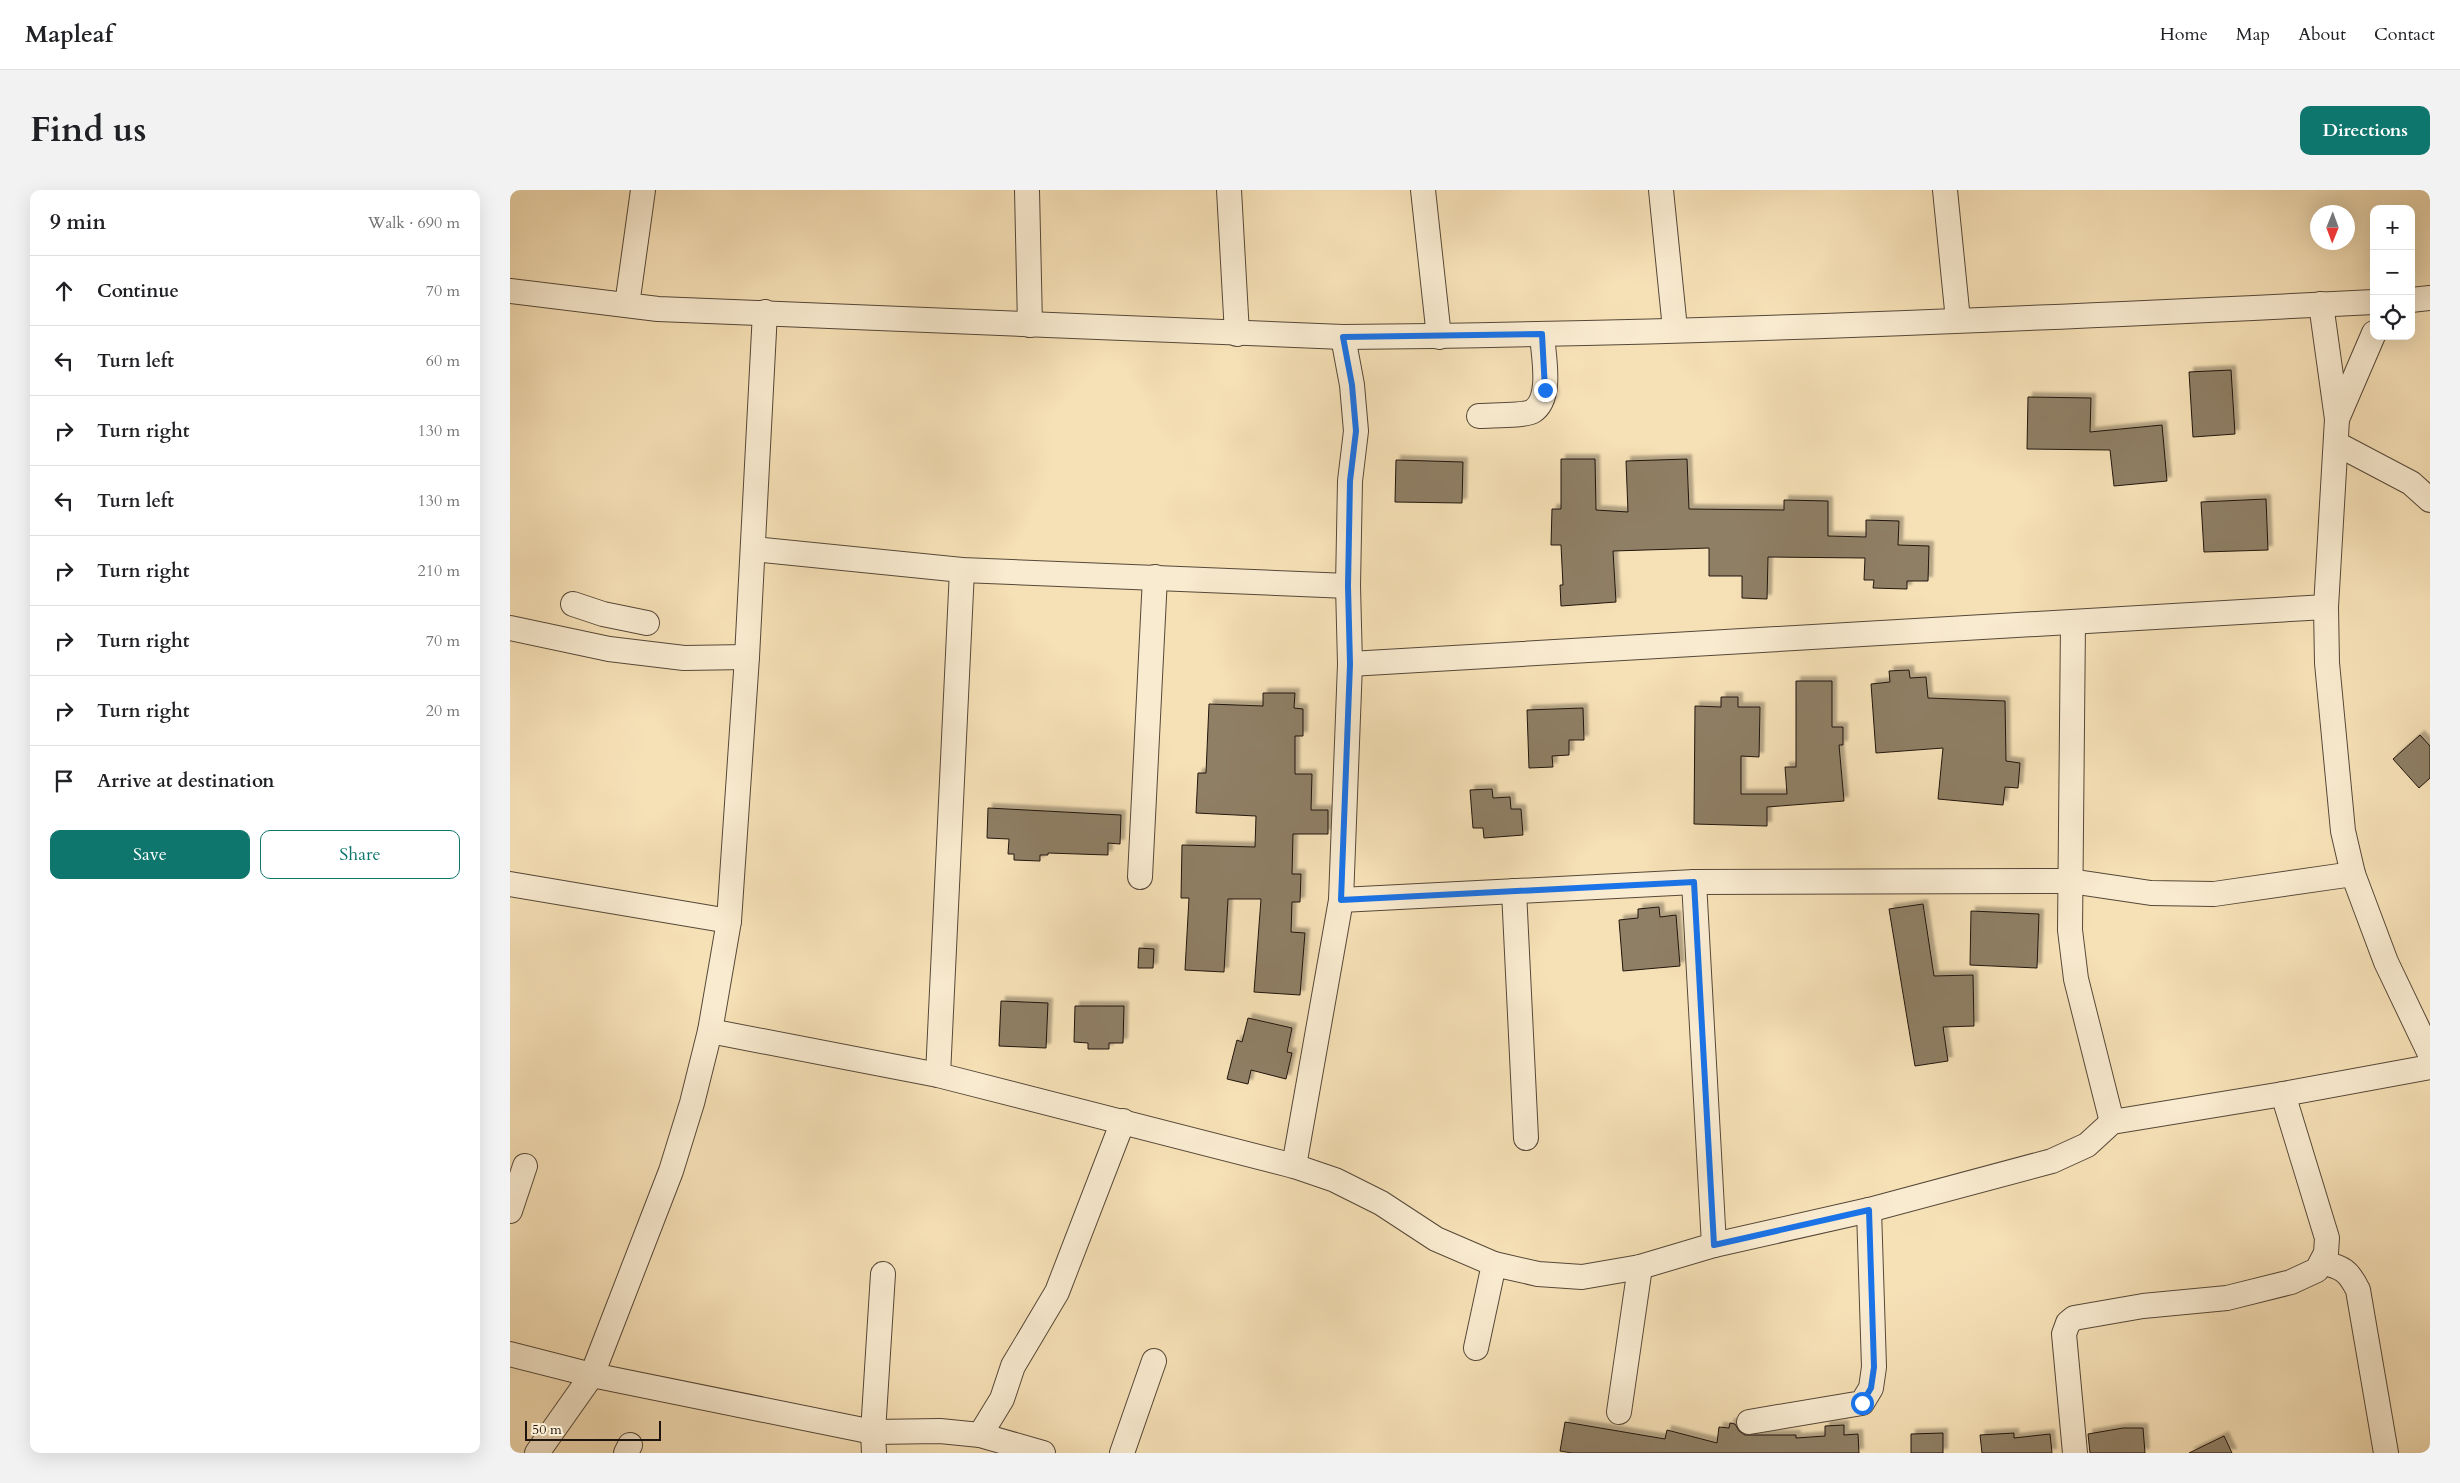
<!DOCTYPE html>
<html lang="en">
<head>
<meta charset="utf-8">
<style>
  body { margin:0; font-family:Cardo,serif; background:#f2f2f2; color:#202124 }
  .controls { position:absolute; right:15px; top:15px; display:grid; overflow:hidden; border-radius:10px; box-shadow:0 5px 20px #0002 }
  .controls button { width:45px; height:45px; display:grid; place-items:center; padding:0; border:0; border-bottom:1px solid #e0e0e0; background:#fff; color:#202124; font:25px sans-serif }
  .compass { position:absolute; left:1800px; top:15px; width:45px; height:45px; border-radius:50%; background:#fff; box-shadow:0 5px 20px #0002; rotate:181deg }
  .scale { position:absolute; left:15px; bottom:12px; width:136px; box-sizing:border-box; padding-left:5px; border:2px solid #20150e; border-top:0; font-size:14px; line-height:18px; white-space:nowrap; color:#20150e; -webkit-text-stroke:4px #f9ebd0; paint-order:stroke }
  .stop { position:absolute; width:15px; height:15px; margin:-11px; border:4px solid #1a73e8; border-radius:50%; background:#fff }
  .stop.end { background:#1a73e8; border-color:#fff; box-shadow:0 1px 5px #0008 }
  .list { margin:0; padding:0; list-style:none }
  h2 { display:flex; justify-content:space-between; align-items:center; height:65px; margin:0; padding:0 20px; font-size:21px }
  h2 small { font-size:16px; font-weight:400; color:#757577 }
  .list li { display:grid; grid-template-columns:32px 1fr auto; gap:15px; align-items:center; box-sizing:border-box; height:70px; padding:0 20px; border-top:1px solid #e0e0e0 }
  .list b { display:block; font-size:19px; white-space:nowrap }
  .list em { font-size:16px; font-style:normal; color:#757577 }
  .actions { display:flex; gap:10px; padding:15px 20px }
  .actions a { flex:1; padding:11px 0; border:1px solid #0f766e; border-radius:10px; text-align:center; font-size:18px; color:#0f766e }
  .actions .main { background:#0f766e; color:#fff }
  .icon { flex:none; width:28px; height:28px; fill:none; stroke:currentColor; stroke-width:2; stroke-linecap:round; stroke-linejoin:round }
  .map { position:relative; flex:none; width:1920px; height:1263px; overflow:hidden; border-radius:10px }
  header { display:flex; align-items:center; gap:30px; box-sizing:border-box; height:70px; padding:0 25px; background:#fff; border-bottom:1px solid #e0e0e0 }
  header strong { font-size:24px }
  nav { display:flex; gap:28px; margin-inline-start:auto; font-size:18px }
  .intro { display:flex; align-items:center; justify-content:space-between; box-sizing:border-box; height:120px; padding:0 30px }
  h1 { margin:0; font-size:35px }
  .button { padding:12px 22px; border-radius:10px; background:#0f766e; color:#fff; font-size:18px; font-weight:700 }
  main { display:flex; gap:30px; padding:0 30px }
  aside { flex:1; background:#fff; border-radius:10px; box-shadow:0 5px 20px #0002 }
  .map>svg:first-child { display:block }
  .building { fill:#8f7f65; stroke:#20150e; filter:url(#shadow) }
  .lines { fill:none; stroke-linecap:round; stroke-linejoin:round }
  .minor-casing { stroke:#564838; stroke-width:26 }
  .minor { stroke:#f9ebd0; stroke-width:24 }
  .route { stroke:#1a73e8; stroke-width:6 }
</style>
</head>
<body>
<header>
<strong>Mapleaf</strong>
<nav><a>Home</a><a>Map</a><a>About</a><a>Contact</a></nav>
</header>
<div class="intro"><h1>Find us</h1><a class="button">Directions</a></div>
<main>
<aside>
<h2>9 min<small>Walk · 690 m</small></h2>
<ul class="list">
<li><svg class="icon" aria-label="ahead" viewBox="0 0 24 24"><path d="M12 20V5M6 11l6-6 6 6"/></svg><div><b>Continue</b></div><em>70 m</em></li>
<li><svg class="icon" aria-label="left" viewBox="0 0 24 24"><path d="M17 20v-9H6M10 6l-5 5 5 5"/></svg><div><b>Turn left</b></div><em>60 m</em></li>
<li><svg class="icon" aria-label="right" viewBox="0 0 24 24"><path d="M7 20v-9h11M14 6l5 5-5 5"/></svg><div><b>Turn right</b></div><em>130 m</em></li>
<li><svg class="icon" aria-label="left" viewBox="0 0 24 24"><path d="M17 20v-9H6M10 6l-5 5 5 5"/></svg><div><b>Turn left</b></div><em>130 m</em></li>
<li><svg class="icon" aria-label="right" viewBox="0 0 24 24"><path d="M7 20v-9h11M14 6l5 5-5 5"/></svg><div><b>Turn right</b></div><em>210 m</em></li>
<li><svg class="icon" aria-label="right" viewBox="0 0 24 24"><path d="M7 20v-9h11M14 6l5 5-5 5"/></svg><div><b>Turn right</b></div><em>70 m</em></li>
<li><svg class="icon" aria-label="right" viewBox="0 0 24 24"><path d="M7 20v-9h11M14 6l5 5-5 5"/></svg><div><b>Turn right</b></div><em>20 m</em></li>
<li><svg class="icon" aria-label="arrive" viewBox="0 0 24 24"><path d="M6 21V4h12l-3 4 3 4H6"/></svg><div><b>Arrive at destination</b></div></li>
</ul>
<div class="actions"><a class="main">Save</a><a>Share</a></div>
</aside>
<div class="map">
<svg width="1920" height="1263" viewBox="0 0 1920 1263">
  <defs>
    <filter id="shadow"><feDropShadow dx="4.5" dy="-4.5" stdDeviation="1" flood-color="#0004"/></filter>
  </defs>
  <rect width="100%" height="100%" fill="#f6e0b6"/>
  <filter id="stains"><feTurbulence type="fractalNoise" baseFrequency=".004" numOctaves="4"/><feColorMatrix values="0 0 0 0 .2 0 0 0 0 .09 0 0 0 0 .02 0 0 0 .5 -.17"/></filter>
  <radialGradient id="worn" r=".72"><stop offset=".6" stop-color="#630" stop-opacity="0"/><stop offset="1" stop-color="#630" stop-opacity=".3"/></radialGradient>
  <!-- building -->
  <g class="building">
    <path d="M1721 180 1725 244 1683 247 1679 182Z"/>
    <path d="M1518 207 1581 208 1580 242 1652 235 1657 291 1604 296 1600 260 1517 259Z"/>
    <path d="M1051 269H1085L1086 320 1118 322 1116 271 1177 269 1179 319 1274 320V310L1318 311V346L1356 347V330L1389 331 1388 355 1419 356 1418 391H1397V399L1363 398 1364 390H1354L1355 368 1258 367 1257 409 1232 408V386H1199V358L1103 361 1106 412 1051 416 1050 395H1053L1051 355H1041L1042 319H1051Z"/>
    <path d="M886 270 953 272 952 313 885 312Z"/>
    <path d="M1756 309 1758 360 1694 362 1691 312Z"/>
    <path d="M1399 480 1400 488 1416 487 1418 508 1495 511 1496 571 1510 573 1508 598 1495 597 1493 615 1428 609 1433 558 1366 563 1361 494 1380 492 1379 481Z"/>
    <path d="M1286 491H1322V537H1333V555H1329L1334 611 1257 617V636L1184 634 1185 516 1211 517V507H1228V517H1250L1249 567 1231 566V604H1277L1275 577H1286Z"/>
    <path d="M753 503H785L784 518 793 519V546H785V584H802L801 620H818V644H783L782 684H791L790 712H782L781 742 795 743 790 805 744 802 751 709H718L714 782 675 780 679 708H671L672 655 745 657 746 626 686 623 688 583H696L699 514 753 516Z"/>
    <path d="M1073 518 1074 550H1059V565L1042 566 1043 577 1019 578 1017 520Z"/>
    <path d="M1910 545 1920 556V588L1909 598 1883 569Z"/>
    <path d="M982 599 983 608 1000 607 1001 619H1011L1013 645 974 648 973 638H963L960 600Z"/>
    <path d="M478 618 611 625 610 654 598 653V665L538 663V665H530V671L504 670V664H498L499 649 477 648Z"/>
    <path d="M1413 714 1424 786 1463 785 1464 836 1433 837 1438 871 1405 876 1379 719Z"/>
    <path d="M1149 717 1150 727 1166 725 1170 776 1113 781 1109 730 1128 728V719Z"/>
    <path d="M1461 721 1529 724 1527 778 1460 775Z"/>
    <path d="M629 758 644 759 643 778H628Z"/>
    <path d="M491 811 538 813 536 858 489 856Z"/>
    <path d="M565 816H614L613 853H599V859H578V853L564 852Z"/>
    <path d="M738 828 782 838 777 862 782 863 776 889 741 880 738 894 717 889 727 850 732 852Z"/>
    <path d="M1055 1232 1155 1249 1157 1240 1207 1253 1209 1237 1219 1238 1220 1233 1225 1234 1229 1241 1235 1245H1286V1248L1315 1246V1236L1334 1235V1245L1348 1244 1349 1263H1062L1050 1261Z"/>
    <path d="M1613 1238H1633L1635 1263H1580L1578 1244Z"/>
    <path d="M1433 1243V1263H1401V1244Z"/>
    <path d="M1504 1243V1248L1540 1244 1542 1263H1472L1470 1245Z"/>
    <path d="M1714 1246 1722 1263H1679Z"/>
  </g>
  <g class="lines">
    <defs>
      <g id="minor">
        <path d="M517 0 520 135"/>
        <path d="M719 0 727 144"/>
        <path d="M913 0 929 147"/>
        <path d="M1151 0 1165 139"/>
        <path d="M1435 0 1448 130"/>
        <path d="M0 101 148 119 833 147C1176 144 1520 129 1864 112"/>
        <path d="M1901 110 1920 108"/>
        <path d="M1811 114 1827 229 1816 417 1817 473 1833 641 1843 684 1876 772 1920 864"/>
        <path d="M117 115 133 0"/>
        <path d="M969 226C981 225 1015 226 1023 221 1043 208 1033 164 1032 144"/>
        <path d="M1827 229 1864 143"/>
        <path d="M1827 254 1901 293 1920 310"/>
        <path d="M243 359 452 380 838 396"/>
        <path d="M63 414 93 424 137 433"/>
        <path d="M1563 432 1560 740 1566 789 1602 932"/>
        <path d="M0 438 99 459 174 468 237 467"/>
        <path d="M840 474 1816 417"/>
        <path d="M630 687 645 387"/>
        <path d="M1184 692 1204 1055"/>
        <path d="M0 694 219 731"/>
        <path d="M1004 701 1016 948"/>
        <path d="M831 710 1184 692 1560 691 1641 703 1704 704 1843 684"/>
        <path d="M200 841 428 885 784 976 825 990 871 1013 926 1049 984 1074 1028 1084 1072 1087 1130 1077 1204 1055 1359 1020 1542 971 1577 955 1602 932 1773 904 1920 877"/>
        <path d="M428 885 452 380"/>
        <path d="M784 976 831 710 840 474 838 396 840 291 846 241 842 195 833 147"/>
        <path d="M0 1021 15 976"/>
        <path d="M1812 1072C1833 1078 1838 1080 1848 1100L1876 1263"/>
        <path d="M966 1158 984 1074"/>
        <path d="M0 1164 82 1185 363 1242 430 1241 470 1245 533 1263"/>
        <path d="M1109 1222 1130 1077"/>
        <path d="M1239 1232 1352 1213 1361 1198 1364 1177 1359 1020"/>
        <path d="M470 1245 492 1209 503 1176 547 1102 613 931"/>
        <path d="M27 1263 82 1185 161 981 182 913 200 841 219 731 237 467 255 122"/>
        <path d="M116 1263 120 1255"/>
        <path d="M364 1263 363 1242 373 1084"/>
        <path d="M612 1263 644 1171"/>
        <path d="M1565 1263 1554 1144 1558 1133 1564 1128 1633 1116 1717 1108 1781 1092 1807 1080 1816 1063 1817 1048 1773 904"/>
      </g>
    </defs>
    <!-- minor casing -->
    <use href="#minor" class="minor-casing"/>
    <!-- minor -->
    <use href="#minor" class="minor"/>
  </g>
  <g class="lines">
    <!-- route -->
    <path class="route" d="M1035 200 1032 144 833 147 842 195 846 241 840 291 838 396 840 474 831 710 1184 692 1204 1055 1359 1020 1364 1177 1361 1198 1352 1213"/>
  </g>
  <rect width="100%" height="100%" filter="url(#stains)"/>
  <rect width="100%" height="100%" fill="url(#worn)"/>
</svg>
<div class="controls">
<button>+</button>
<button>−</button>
<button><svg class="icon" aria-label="locate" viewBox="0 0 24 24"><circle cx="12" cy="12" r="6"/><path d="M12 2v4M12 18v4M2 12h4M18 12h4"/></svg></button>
</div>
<svg class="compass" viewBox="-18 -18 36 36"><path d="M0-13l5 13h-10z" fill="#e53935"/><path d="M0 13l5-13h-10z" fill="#757577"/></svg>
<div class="scale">50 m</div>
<div class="stop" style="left:1352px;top:1213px"></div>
<div class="stop end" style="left:1035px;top:200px"></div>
</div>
</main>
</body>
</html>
